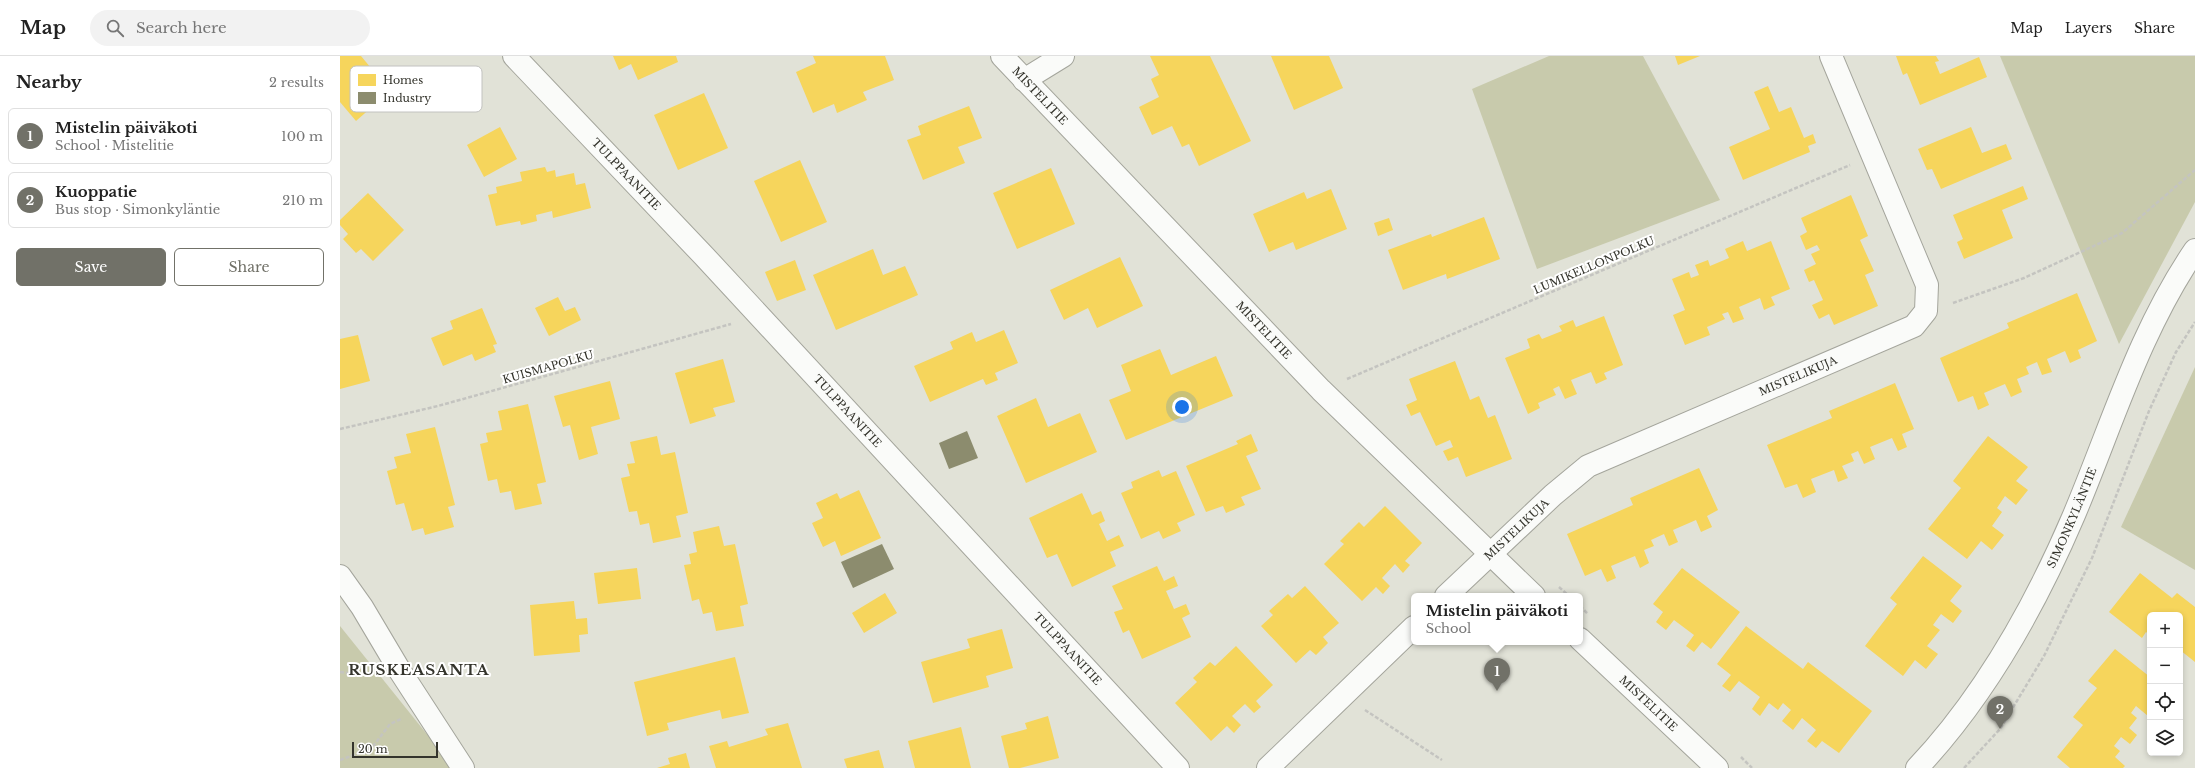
<!DOCTYPE html>
<html lang="en">
<head>
<meta charset="utf-8">
<style>
  body { margin:0; font-family:"Libre Baskerville",serif; background:#f2f2f2; color:#222 }
  .controls { position:absolute; right:12px; bottom:12px; display:grid; overflow:hidden; border-radius:6px; box-shadow:0 2px 6px #0003 }
  .controls button { width:36px; height:36px; display:grid; place-items:center; padding:0; border:0; border-bottom:1px solid #e0e0e0; background:#fff; color:#222; font:20px sans-serif }
  .scale { position:absolute; left:12px; bottom:10px; width:86px; box-sizing:border-box; padding-left:4px; border:2px solid #34342c; border-top:0; font-size:11px; line-height:14px; white-space:nowrap; color:#34342c; -webkit-text-stroke:3px #fff; paint-order:stroke }
  .you { position:absolute; left:842px; top:351px; width:14px; height:14px; margin:-10px; border:3px solid #fff; border-radius:50%; background:#1a73e8; box-shadow:0 0 0 6px #1a73e833 }
  .badge { display:grid; place-items:center; width:26px; height:26px; border-radius:50%; background:#717168; color:#fff; font-size:13px; font-weight:700 }
  .pin { position:absolute; translate:-50% -33px; filter:drop-shadow(0 1px 2px #0008) }
  .pin::after { content:''; position:absolute; top:21px; width:14px; height:12px; background:inherit; clip-path:polygon(0 0,100% 0,50% 100%) }
  .popup { position:absolute; left:1071px; top:537px; width:172px; height:52px; box-sizing:border-box; display:grid; place-content:center; border-radius:6px; background:#fff; filter:drop-shadow(0 1px 3px #0005); font-size:13px; white-space:nowrap; color:#767676 }
  .popup b { font-size:15px; color:#222 }
  .popup::after { content:''; position:absolute; left:50%; top:100%; margin-left:-8px; border:8px solid transparent; border-top-color:#fff }
  .list { margin:0; padding:0; list-style:none }
  h2 { display:flex; justify-content:space-between; align-items:center; height:52px; margin:0; padding:0 16px; font-size:17px }
  h2 small { font-size:13px; font-weight:400; color:#767676 }
  .list li { display:grid; grid-template-columns:26px 1fr auto; gap:12px; align-items:center; box-sizing:border-box; height:56px; margin:0 8px 8px; padding:0 8px; border:1px solid #e0e0e0; border-radius:6px }
  .list b { display:block; font-size:15px; white-space:nowrap }
  .list p { margin:0; font-size:13px; white-space:nowrap; color:#767676 }
  .list em { font-size:13px; font-style:normal; color:#767676 }
  .actions { display:flex; gap:8px; padding:12px 16px }
  .actions a { flex:1; padding:9px 0; border:1px solid #717168; border-radius:6px; text-align:center; font-size:14px; color:#717168 }
  .actions .main { background:#717168; color:#fff }
  .icon { flex:none; width:22px; height:22px; fill:none; stroke:currentColor; stroke-width:2; stroke-linecap:round; stroke-linejoin:round }
  .map { position:relative; flex:none; width:1855px; height:712px; overflow:hidden }
  header { display:flex; align-items:center; gap:24px; box-sizing:border-box; height:56px; padding:0 20px; background:#fff; border-bottom:1px solid #e0e0e0 }
  header strong { font-size:19px }
  nav { display:flex; gap:22px; margin-inline-start:auto; font-size:14px }
  .search { width:280px; height:36px; background:#f2f2f2; display:flex; align-items:center; gap:10px; box-sizing:border-box; padding:0 14px; border-radius:22px; color:#767676; font-size:15px }
  main { display:flex }
  aside { flex:1; background:#fff }
  .map>svg:first-child { display:block }
  .forest { fill:#c8caac }
  .homes { fill:#f6d55c }
  .industry { fill:#8c8c6e }
  .lines { fill:none; stroke-linecap:round; stroke-linejoin:round }
  .street-casing { stroke:#a4a59c; stroke-width:24 }
  .secondary-casing { stroke:#a4a59c; stroke-width:24 }
  .path { stroke:#c4c4c0; stroke-width:2.5; stroke-dasharray:4 2; stroke-linecap:butt }
  .street { stroke:#fafbf9; stroke-width:22 }
  .secondary { stroke:#fafbf9; stroke-width:22 }
  .labels { text-anchor:middle; dominant-baseline:central; stroke-width:4; stroke-linejoin:round; paint-order:stroke }
  .street-label { font-size:11px; fill:#34342c; stroke:#fff }
  .district-label { font-size:15px; font-weight:bold; letter-spacing:1px; fill:#34342c; stroke:#fff }
  .key { fill:#fff; stroke:#c2c2c0; stroke-width:1 }
  .key-label { font-size:11px; fill:#34342c }
</style>
</head>
<body>
<header>
<strong>Map</strong>
<div class="search"><svg class="icon" aria-label="search" viewBox="0 0 24 24"><circle cx="10" cy="10" r="6"/><path d="M15 15l6 6"/></svg>Search here</div>
<nav><a>Map</a><a>Layers</a><a>Share</a></nav>
</header>
<main>
<aside>
<h2>Nearby<small>2 results</small></h2>
<ul class="list">
<li><span class="badge">1</span><div><b>Mistelin päiväkoti</b><p>School · Mistelitie</p></div><em>100 m</em></li>
<li><span class="badge">2</span><div><b>Kuoppatie</b><p>Bus stop · Simonkyläntie</p></div><em>210 m</em></li>
</ul>
<div class="actions"><a class="main">Save</a><a>Share</a></div>
</aside>
<div class="map">
<svg width="1855" height="712" viewBox="0 0 1855 712">
  <rect width="100%" height="100%" fill="#e1e2d7"/>
  <!-- forest -->
  <g class="forest">
    <path d="M1209 0H1303L1380 144 1197 213 1132 33Z"/>
    <path d="M1660 0H1855V146L1779 288Z"/>
    <path d="M1855 311V514L1781 471Z"/>
    <path d="M0 570 114 712H0Z"/>
  </g>
  <!-- homes -->
  <g class="homes">
    <path d="M0 0H21L50 35 16 65 0 46Z"/>
    <path d="M273 0H336L338 6 298 24 291 8 279 14Z"/>
    <path d="M473 0H545L554 24 523 36 527 44 497 57 494 48 473 57 456 16 476 7Z"/>
    <path d="M810 0H870L911 85 859 110 849 88 842 91 832 70 812 79 799 51 819 41 811 23 819 19Z"/>
    <path d="M931 0H989L1003 32 954 54Z"/>
    <path d="M1335 0H1360L1338 9Z"/>
    <path d="M1556 0H1596L1599 5 1595 6 1600 18 1639 1 1647 21 1580 49 1567 17 1563 19Z"/>
    <path d="M1428 30 1439 56 1451 51 1464 82 1473 78 1476 87 1468 90 1470 96 1403 124 1389 91 1430 73 1414 36Z"/>
    <path d="M364 37 388 92 338 114 314 59Z"/>
    <path d="M629 50 642 82 618 91 625 107 583 124 567 84 581 79 578 70Z"/>
    <path d="M160 71 177 103 144 121 127 89Z"/>
    <path d="M1631 71 1642 97 1666 88 1672 103 1601 133 1592 113 1587 114 1578 93Z"/>
    <path d="M460 104 487 166 441 186 414 125Z"/>
    <path d="M205 111 207 116 215 114 216 121 234 117 236 129 245 127 251 152 213 162 212 155 196 159 197 165 181 169 180 165 156 170 148 139 157 137 156 131 182 125 180 116Z"/>
    <path d="M711 112 735 168 677 193 653 137Z"/>
    <path d="M1683 130 1688 143 1662 154 1673 182 1624 203 1617 186 1623 183 1613 159Z"/>
    <path d="M991 133 1007 173 956 194 953 186 929 196 913 158 964 136 967 143Z"/>
    <path d="M28 137 64 174 33 205 21 193 16 197 3 183 8 178 0 169V164Z"/>
    <path d="M1511 139 1528 180 1520 184 1534 215 1525 219 1538 250 1494 269 1489 258 1479 263 1472 249 1483 244 1474 224 1469 226 1464 214 1476 208 1471 198 1480 194 1477 189 1466 194 1460 180 1467 176 1461 162Z"/>
    <path d="M1144 161 1160 203 1107 223 1106 218 1063 234 1048 194 1091 178 1092 181Z"/>
    <path d="M1049 162 1053 174 1038 180 1034 167Z"/>
    <path d="M1403 185 1407 195 1431 185 1450 233 1431 241 1435 249 1424 254 1420 242 1399 251 1404 263 1393 267 1388 256 1382 258 1385 263 1367 271 1370 279 1345 289 1333 259 1345 254 1332 223 1349 216 1351 222 1359 219 1355 209 1368 204 1370 210 1389 202 1385 193Z"/>
    <path d="M533 193 543 219 565 210 578 239 496 274 473 219Z"/>
    <path d="M780 201 803 250 757 272 748 252 724 264 710 234Z"/>
    <path d="M455 204 466 234 437 245 425 216Z"/>
    <path d="M1737 237 1757 285 1738 294 1741 302 1730 307 1725 295 1707 303 1712 316 1702 319 1697 306 1686 311 1689 318 1677 323 1682 336 1671 341 1665 328 1644 337 1649 349 1638 354 1633 340 1618 346 1600 302 1669 272 1667 267Z"/>
    <path d="M218 241 225 255 235 251 241 264 209 280 195 252Z"/>
    <path d="M142 252 157 288 153 289 156 296 135 305 132 298 103 310 91 282 113 273 110 265Z"/>
    <path d="M1264 260 1283 309 1264 317 1267 323 1256 328 1251 316 1231 324 1237 338 1225 343 1219 330 1213 333 1216 339 1198 347 1200 352 1188 358 1165 302 1190 292 1187 283 1199 278 1202 283 1222 275 1219 270 1233 264 1236 271Z"/>
    <path d="M664 274 678 307 655 317 658 324 646 329 643 323 590 346 574 310 613 293 610 286 632 276 636 286Z"/>
    <path d="M18 279 30 325 0 333V283Z"/>
    <path d="M820 293 831 319 876 300 893 340 786 384 769 344 791 335 781 309Z"/>
    <path d="M383 303 395 346 373 352 376 360 350 368 335 317Z"/>
    <path d="M1115 305 1130 344 1139 340 1148 362 1155 359 1172 403 1126 421 1118 401 1108 405 1103 395 1113 391 1110 384 1096 390 1080 356 1071 360 1066 349 1077 344 1069 323Z"/>
    <path d="M270 325 280 363 251 371 258 398 239 404 230 369 223 371 214 340Z"/>
    <path d="M1555 327 1574 373 1562 378 1567 391 1558 395 1552 382 1530 391 1535 403 1524 408 1518 395 1511 398 1514 405 1502 410 1508 422 1498 426 1494 414 1471 423 1476 436 1463 442 1457 428 1445 432 1427 389 1492 362 1489 355Z"/>
    <path d="M696 342 708 371 740 357 757 396 686 427 657 360Z"/>
    <path d="M188 348 206 426 197 428 202 448 175 454 171 435 160 437 157 423 148 425 140 388 148 386 146 377 162 374 158 355Z"/>
    <path d="M95 371 115 449 108 451 114 471 85 479 83 472 72 475 64 447 56 449 47 415 57 412 54 401 71 397 66 378Z"/>
    <path d="M911 378 918 395 906 400 921 433 901 441 905 449 886 457 883 450 866 456 846 410 898 388 896 385Z"/>
    <path d="M317 380 321 399 335 396 348 457 336 460 341 481 313 487 309 467 300 469 297 455 289 456 281 422 290 420 287 408 295 407 290 386Z"/>
    <path d="M1648 380 1688 411 1676 425 1688 434 1676 449 1665 440 1657 452 1662 456 1652 470 1664 479 1652 494 1641 485 1627 503 1588 473 1621 432 1613 425Z"/>
    <path d="M1359 412 1378 454 1367 460 1372 471 1361 476 1356 464 1333 474 1338 486 1329 490 1324 478 1311 484 1314 490 1304 494 1309 507 1300 512 1295 500 1271 510 1276 522 1267 526 1261 513 1245 520 1227 478 1293 449 1290 442Z"/>
    <path d="M819 414 822 421 836 415 855 459 837 467 841 475 823 483 819 475 801 483 781 437 793 432 791 426Z"/>
    <path d="M519 434 541 482 501 500 495 485 483 491 472 467 483 462 476 447 497 437 500 443Z"/>
    <path d="M742 437 752 459 761 455 765 465 759 468 767 485 779 479 784 490 770 496 776 510 732 531 717 498 707 502 689 462Z"/>
    <path d="M1045 450 1082 487 1065 505 1070 509 1063 517 1055 508 1042 522 1050 530 1043 538 1036 531 1022 545 984 508 1004 488 1000 485 1019 466 1024 471Z"/>
    <path d="M379 470 384 490 395 488 408 548 400 550 404 570 376 575 372 556 363 558 359 543 352 545 344 509 351 508 349 498 357 496 353 476Z"/>
    <path d="M1583 500 1622 530 1610 545 1622 555 1613 567 1601 558 1593 569 1600 574 1587 590 1598 598 1586 613 1575 604 1563 620 1525 590 1557 548 1550 542Z"/>
    <path d="M817 510 824 525 834 520 838 530 826 535 834 553 846 548 850 558 842 562 851 581 802 603 789 574 783 577 774 556 783 553 772 530Z"/>
    <path d="M297 512 301 543 258 548 254 517Z"/>
    <path d="M1342 512 1400 556 1371 593 1362 586 1354 596 1346 590 1354 579 1334 564 1326 574 1316 566 1323 556 1313 548Z"/>
    <path d="M1800 517 1832 542 1837 537 1855 551V606L1840 594V559H1810V579L1806 576 1802 582 1769 556Z"/>
    <path d="M965 530 999 567 983 581 988 587 976 599 970 594 956 607 921 570 933 559 929 555 948 538 952 542Z"/>
    <path d="M545 537 557 557 524 577 512 557Z"/>
    <path d="M234 545 236 563 247 562 248 578 239 579 240 596 194 600 190 549Z"/>
    <path d="M1406 570 1463 613 1468 606 1532 655 1499 697 1482 685 1476 692 1467 685 1476 674 1462 662 1453 674 1442 665 1451 654 1443 647 1438 654 1429 647 1420 660 1412 653 1420 641 1399 625 1390 636 1382 630 1391 619 1377 608Z"/>
    <path d="M662 573 673 612 646 620 649 631 593 647 581 606 630 592 627 583Z"/>
    <path d="M896 590 933 629 916 645 921 651 914 657 905 648 892 660 901 669 894 677 887 670 871 685 835 647 857 626 853 622 870 606 875 610Z"/>
    <path d="M1775 593 1810 621V639L1807 642 1810 645V658L1808 660 1796 650 1791 657 1797 662 1789 672 1797 679 1790 688 1781 681 1774 690 1780 695 1775 701 1785 710 1783 712H1730L1717 701 1743 669 1733 661 1757 632 1748 625Z"/>
    <path d="M395 601 409 657 382 663 380 654 327 667 329 674 307 680 294 626Z"/>
    <path d="M708 660 719 702 680 712H669L661 680 687 673 685 667Z"/>
    <path d="M448 667 462 712H376L369 690 387 685 389 691 428 679 425 673Z"/>
    <path d="M621 671 631 712H575L568 685Z"/>
    <path d="M539 694 544 712H507L504 703Z"/>
    <path d="M346 697 350 712H317L330 708 328 702Z"/>
  </g>
  <!-- industry -->
  <g class="industry">
    <path d="M627 375 638 402 609 413 599 387Z"/>
    <path d="M542 488 554 513 513 532 501 506Z"/>
  </g>
  <g class="lines">
    <defs>
      <g id="street">
        <path id="s1" d="M174 0 364 200 838 712"/>
        <path id="s2" d="M662 0 981 334 1194 540"/>
        <path d="M684 24 723 0"/>
        <path d="M0 520 22 551 60 615 123 712"/>
        <path id="s3" d="M1106 540 1213 439 1248 410 1574 270 1586 255 1587 229 1491 0"/>
        <path id="s4" d="M1240 583 1377 712"/>
        <path d="M928 712 1074 571"/>
      </g>
      <g id="secondary">
        <path id="s5" d="M1577 712C1644 641 1696 548 1734 459 1772 369 1799 276 1855 194"/>
      </g>
    </defs>
    <!-- street casing -->
    <use href="#street" class="street-casing"/>
    <!-- secondary casing -->
    <use href="#secondary" class="secondary-casing"/>
    <!-- path -->
    <g class="path">
      <path d="M1613 247 1684 222 1782 177 1855 114"/>
      <path d="M1007 323 1510 109"/>
      <path d="M0 373 98 350 391 268"/>
      <path d="M1219 531 1229 540"/>
      <path d="M1240 550 1248 558"/>
      <path d="M0 616 17 618 31 617"/>
      <path d="M1025 654 1102 704"/>
      <path d="M1401 701 1412 712"/>
      <path d="M0 704 31 693 50 668 61 663"/>
      <path d="M1624 712 1660 673 1704 600 1752 502 1809 355 1836 296 1855 266"/>
    </g>
    <!-- street -->
    <use href="#street" class="street"/>
    <!-- secondary -->
    <use href="#secondary" class="secondary"/>
  </g>
  <g class="labels">
    <!-- street labels -->
    <g class="street-label">
      <text stroke="none"><textPath href="#s2" startOffset="55">MISTELITIE</textPath></text>
      <text stroke="none"><textPath href="#s1" startOffset="163">TULPPAANITIE</textPath></text>
      <text transform="translate(1254 209) rotate(-23)">LUMIKELLONPOLKU</text>
      <text stroke="none"><textPath href="#s2" startOffset="379">MISTELITIE</textPath></text>
      <text transform="translate(208 311) rotate(-16)">KUISMAPOLKU</text>
      <text stroke="none"><textPath href="#s3" startOffset="421">MISTELIKUJA</textPath></text>
      <text stroke="none"><textPath href="#s1" startOffset="487">TULPPAANITIE</textPath></text>
      <text stroke="none"><textPath href="#s5" startOffset="296">SIMONKYLÄNTIE</textPath></text>
      <text stroke="none"><textPath href="#s3" startOffset="97">MISTELIKUJA</textPath></text>
      <text stroke="none"><textPath href="#s1" startOffset="811">TULPPAANITIE</textPath></text>
      <text stroke="none"><textPath href="#s4" startOffset="94">MISTELITIE</textPath></text>
    </g>
    <!-- district labels -->
    <g class="district-label">
      <text x="79" y="613">RUSKEASANTA</text>
    </g>
  </g>
  <!-- legend -->
  <rect x="10" y="10" width="132" height="46" rx="6" class="key"/>
  <rect x="18" y="18" width="18" height="12" fill="#f6d55c"/>
  <rect x="18" y="36" width="18" height="12" fill="#8c8c6e"/>
  <g class="key-label">
    <text x="43" y="28">Homes</text>
    <text x="43" y="46">Industry</text>
  </g>
</svg>
<div class="controls">
<button>+</button>
<button>−</button>
<button><svg class="icon" aria-label="locate" viewBox="0 0 24 24"><circle cx="12" cy="12" r="6"/><path d="M12 2v4M12 18v4M2 12h4M18 12h4"/></svg></button>
<button><svg class="icon" aria-label="layers" viewBox="0 0 24 24"><path d="M12 4l9 5-9 5-9-5zM3 14l9 5 9-5"/></svg></button>
</div>
<div class="scale">20 m</div>
<div class="you"></div>
<div class="pin badge" style="left:1157px;top:635px">1</div>
<div class="popup"><b>Mistelin päiväkoti</b>School</div>
<div class="pin badge" style="left:1660px;top:673px">2</div>
</div>
</main>
</body>
</html>
